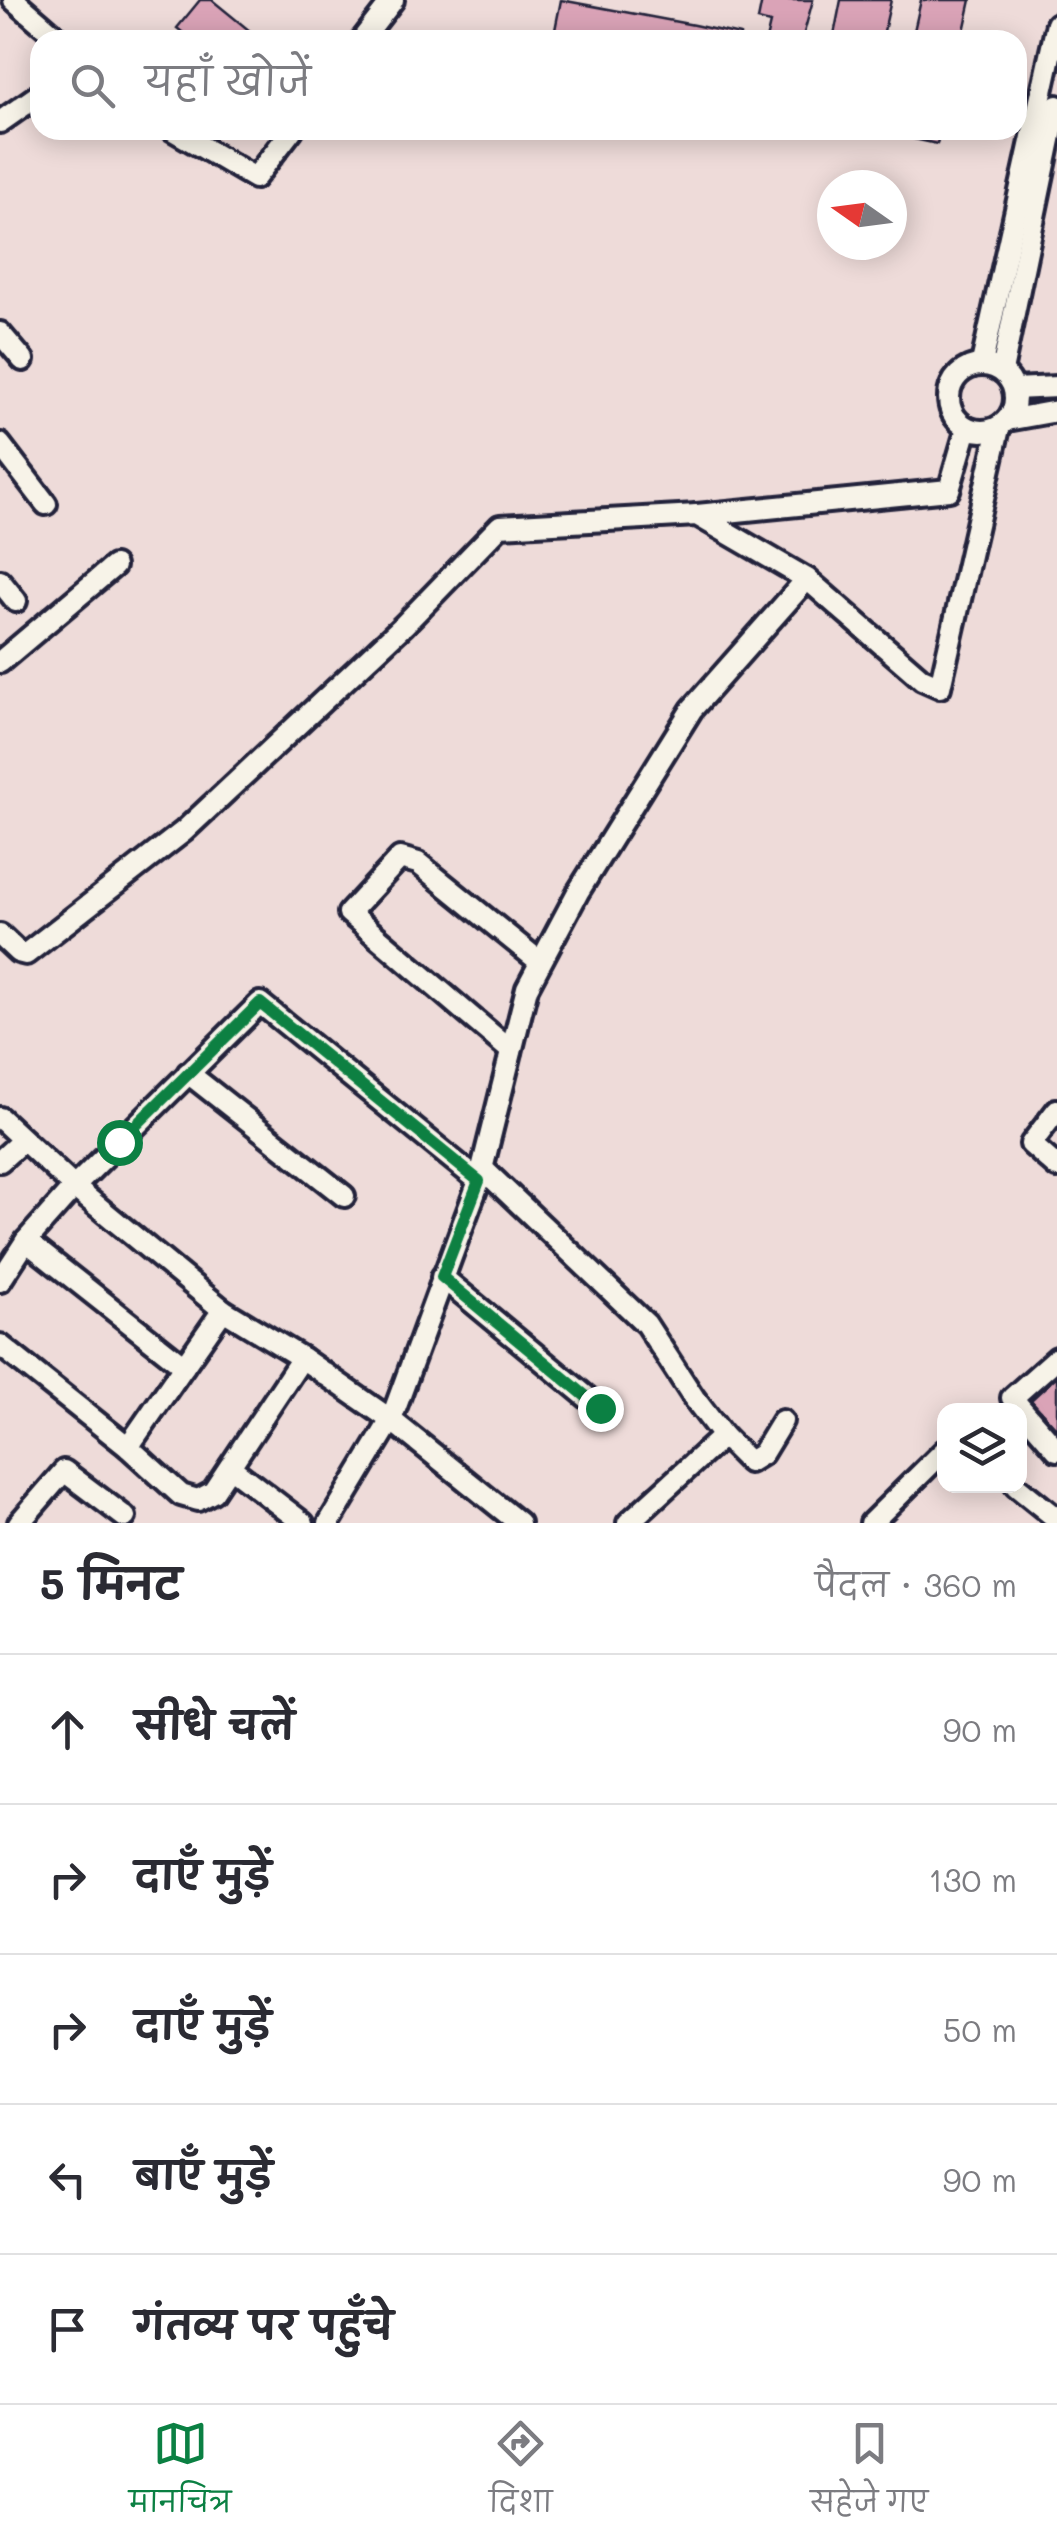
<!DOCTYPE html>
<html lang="hi">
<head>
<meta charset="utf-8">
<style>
  body { margin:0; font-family:Mali,"Playpen Sans Deva",sans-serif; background:#f7f7f7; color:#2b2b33 }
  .controls { position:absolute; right:30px; bottom:30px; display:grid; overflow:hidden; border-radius:20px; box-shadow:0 5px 25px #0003 }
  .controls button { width:90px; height:90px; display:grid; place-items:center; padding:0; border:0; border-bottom:2px solid #e1e1e2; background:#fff; color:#2b2b33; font:50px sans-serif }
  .compass { position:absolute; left:817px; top:170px; width:90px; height:90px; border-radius:50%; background:#fff; box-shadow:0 5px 25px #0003; rotate:284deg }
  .stop { position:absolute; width:30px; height:30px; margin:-22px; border:8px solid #0b8043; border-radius:50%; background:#fff }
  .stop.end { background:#0b8043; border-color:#fff; box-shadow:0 2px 10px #0008 }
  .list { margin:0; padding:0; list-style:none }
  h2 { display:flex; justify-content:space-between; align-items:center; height:130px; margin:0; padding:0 40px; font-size:42px }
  h2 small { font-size:32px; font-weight:400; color:#7c7c81 }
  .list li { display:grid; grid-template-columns:65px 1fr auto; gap:30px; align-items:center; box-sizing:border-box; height:150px; padding:0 40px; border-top:2px solid #e1e1e2 }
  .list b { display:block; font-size:38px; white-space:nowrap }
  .list em { font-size:32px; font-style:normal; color:#7c7c81 }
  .icon { flex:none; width:55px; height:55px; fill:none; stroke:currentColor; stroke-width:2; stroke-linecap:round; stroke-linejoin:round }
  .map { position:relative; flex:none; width:1057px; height:1523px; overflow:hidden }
  .search { position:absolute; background:#fff; box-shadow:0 5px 25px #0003; left:30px; right:30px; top:30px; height:110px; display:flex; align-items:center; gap:25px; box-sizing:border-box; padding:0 35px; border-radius:30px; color:#7c7c81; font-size:38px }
  .sheet { height:880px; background:#fff }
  nav { display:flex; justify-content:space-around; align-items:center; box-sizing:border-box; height:140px; border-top:2px solid #e1e1e2; background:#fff; font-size:28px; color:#7c7c81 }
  nav a { display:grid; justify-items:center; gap:5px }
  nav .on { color:#0b8043 }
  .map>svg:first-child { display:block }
  .building { fill:#daa3b7; stroke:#22223b; stroke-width:2.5 }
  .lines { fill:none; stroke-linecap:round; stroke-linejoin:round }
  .minor-casing { stroke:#22223b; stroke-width:28 }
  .minor { stroke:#f7f3e8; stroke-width:20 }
  .route { stroke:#0b8043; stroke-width:12 }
</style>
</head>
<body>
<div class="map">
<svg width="1057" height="1523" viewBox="0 0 1057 1523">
  <rect width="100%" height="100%" fill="#eedbd9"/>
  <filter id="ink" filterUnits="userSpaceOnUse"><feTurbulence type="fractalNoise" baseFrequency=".01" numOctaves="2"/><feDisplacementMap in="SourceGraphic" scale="20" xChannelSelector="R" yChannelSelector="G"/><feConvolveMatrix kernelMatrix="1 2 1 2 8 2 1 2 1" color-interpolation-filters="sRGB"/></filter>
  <g filter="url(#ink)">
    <!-- building -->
    <g class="building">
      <path d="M200 0H212L261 40H192L177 28Z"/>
      <path d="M561 0 694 25 740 35V40H553Z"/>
      <path d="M762 0H813L802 40H766L770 23 758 20Z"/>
      <path d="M841 0H891L882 40H856L834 35Z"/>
      <path d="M921 0H971L962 40H912Z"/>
      <path d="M897 130H940L937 144 896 135Z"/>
      <path d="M1057 1376V1429L1031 1400Z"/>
    </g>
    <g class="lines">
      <defs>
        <g id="minor">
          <path d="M14 0 60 40"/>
          <path d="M362 40 393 0"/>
          <path d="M0 122 40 94"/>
          <path d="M173 130 255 178 292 130"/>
          <path d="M0 333 23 360"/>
          <path d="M982 363 1057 24"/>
          <circle cx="982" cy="398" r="33"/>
          <path d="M1002 371 1057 106"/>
          <path d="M1014 389 1057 387"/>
          <path d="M1007 420 1057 411"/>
          <path d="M0 444 46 504"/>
          <path d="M697 515 949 490 967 428"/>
          <path d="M0 581 16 601"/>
          <path d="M0 662 114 566"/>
          <path d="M0 935 18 952 26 954 184 831 404 625 500 526 697 515 807 579 922 679 940 687 999 428"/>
          <path d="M511 1051 349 913 400 858 418 863 540 962"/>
          <path d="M188 1073 344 1196"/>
          <path d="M1057 1110 1031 1144 1057 1167"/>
          <path d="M0 1118 74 1187 223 1310 302 1358 391 1420 519 1523"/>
          <path d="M0 1161 23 1140"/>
          <path d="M483 1169 646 1324 694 1398 723 1436 749 1462 762 1454 782 1421"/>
          <path d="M26 1241 184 1366 128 1447"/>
          <path d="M442 1277 600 1408"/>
          <path d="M0 1281 26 1241 74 1187 260 1003 479 1181"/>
          <path d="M0 1345 128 1447 181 1495 198 1500 213 1492 302 1358"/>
          <path d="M1057 1358 1012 1398 1057 1450"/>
          <path d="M184 1366 223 1310"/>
          <path d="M230 1467 303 1523"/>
          <path d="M1016 1486 1057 1519"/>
          <path d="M19 1523 64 1471 125 1517"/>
          <path d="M329 1523 391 1420 479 1181 527 988 578 892 692 709 807 579"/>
          <path d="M628 1523 723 1436"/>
          <path d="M871 1523 944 1451"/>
        </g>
      </defs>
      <!-- minor casing -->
      <use href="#minor" class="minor-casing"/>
      <!-- minor -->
      <use href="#minor" class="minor"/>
    </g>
  </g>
  <g class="lines" filter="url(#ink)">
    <!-- route -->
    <path class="route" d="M119 1142 260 1003 479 1181 442 1277 600 1408"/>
  </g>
</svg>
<div class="controls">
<button><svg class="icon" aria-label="layers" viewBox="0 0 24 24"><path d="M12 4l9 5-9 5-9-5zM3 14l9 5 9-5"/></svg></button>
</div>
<svg class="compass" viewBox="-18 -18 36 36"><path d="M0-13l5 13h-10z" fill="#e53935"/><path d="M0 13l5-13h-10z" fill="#7c7c81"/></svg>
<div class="stop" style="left:119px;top:1142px"></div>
<div class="stop end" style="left:600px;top:1408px"></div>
<div class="search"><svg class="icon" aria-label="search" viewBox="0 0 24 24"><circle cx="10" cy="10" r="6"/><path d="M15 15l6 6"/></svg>यहाँ खोजें</div>
</div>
<section class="sheet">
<h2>5 मिनट<small>पैदल · 360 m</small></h2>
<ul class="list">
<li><svg class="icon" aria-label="ahead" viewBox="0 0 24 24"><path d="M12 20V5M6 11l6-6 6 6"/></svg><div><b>सीधे चलें</b></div><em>90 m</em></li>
<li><svg class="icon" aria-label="right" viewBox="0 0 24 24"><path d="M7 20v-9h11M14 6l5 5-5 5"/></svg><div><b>दाएँ मुड़ें</b></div><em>130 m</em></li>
<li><svg class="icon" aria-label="right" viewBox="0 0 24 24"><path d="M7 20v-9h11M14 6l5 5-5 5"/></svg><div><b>दाएँ मुड़ें</b></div><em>50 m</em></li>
<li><svg class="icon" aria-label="left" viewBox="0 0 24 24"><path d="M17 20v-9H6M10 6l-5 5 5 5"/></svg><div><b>बाएँ मुड़ें</b></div><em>90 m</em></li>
<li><svg class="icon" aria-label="arrive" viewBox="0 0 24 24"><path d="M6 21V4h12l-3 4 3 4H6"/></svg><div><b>गंतव्य पर पहुँचे</b></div></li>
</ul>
</section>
<nav>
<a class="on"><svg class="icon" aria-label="map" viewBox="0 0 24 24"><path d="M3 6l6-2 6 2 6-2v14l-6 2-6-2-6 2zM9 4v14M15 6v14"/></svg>मानचित्र</a>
<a><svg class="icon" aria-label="directions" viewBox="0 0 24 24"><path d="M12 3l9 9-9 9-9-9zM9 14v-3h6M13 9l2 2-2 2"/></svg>दिशा</a>
<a><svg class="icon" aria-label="saved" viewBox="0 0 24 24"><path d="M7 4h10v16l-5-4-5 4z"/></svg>सहेजे गए</a>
</nav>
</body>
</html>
